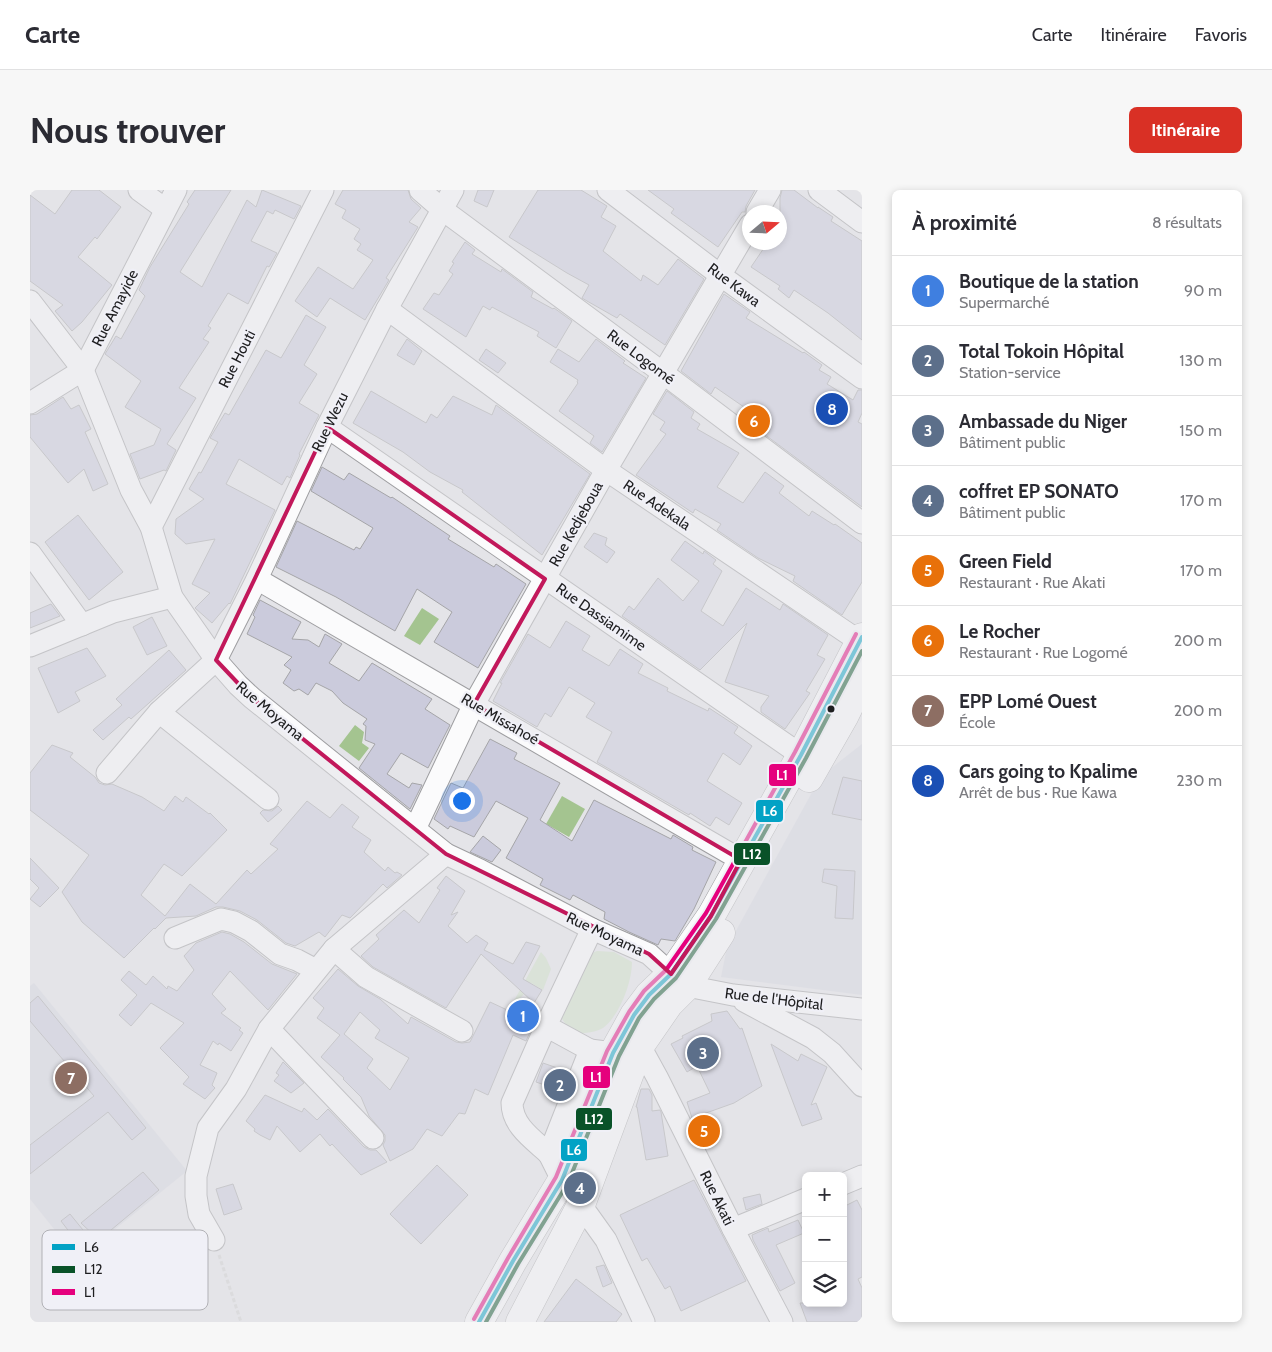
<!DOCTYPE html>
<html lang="fr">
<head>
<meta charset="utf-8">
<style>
  body { margin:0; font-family:Cabin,sans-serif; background:#f7f7f7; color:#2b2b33 }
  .controls { position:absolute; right:15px; bottom:15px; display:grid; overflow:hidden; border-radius:8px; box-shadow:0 2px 8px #0003 }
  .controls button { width:45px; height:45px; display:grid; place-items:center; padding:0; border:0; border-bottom:1px solid #e1e1e2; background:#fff; color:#2b2b33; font:25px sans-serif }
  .compass { position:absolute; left:712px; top:15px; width:45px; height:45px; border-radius:50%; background:#fff; box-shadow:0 2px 8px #0003; rotate:71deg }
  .you { position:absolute; left:431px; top:610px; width:18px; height:18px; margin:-12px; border:4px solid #fff; border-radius:50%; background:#1a73e8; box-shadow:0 0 0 8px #1a73e833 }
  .badge { display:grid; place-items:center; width:32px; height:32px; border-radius:50%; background:#d93025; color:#fff; font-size:16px; font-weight:700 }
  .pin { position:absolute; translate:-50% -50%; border:2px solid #fff; box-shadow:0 1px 5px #0006 }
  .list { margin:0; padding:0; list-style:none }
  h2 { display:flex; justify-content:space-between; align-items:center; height:65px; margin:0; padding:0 20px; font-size:21px }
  h2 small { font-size:16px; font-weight:400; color:#7c7c81 }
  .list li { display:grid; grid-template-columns:32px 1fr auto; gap:15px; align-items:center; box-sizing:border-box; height:70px; padding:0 20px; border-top:1px solid #e1e1e2 }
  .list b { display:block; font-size:19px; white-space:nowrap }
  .list p { margin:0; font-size:16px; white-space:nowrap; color:#7c7c81 }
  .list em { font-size:16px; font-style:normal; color:#7c7c81 }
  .icon { flex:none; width:28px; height:28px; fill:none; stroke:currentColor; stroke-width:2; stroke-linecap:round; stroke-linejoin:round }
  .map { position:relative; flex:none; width:832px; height:1132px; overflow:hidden; border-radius:8px }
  header { display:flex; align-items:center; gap:30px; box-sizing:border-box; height:70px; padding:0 25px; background:#fff; border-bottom:1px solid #e1e1e2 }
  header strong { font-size:24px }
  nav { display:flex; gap:28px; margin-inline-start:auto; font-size:18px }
  .intro { display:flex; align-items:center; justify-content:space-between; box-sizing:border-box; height:120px; padding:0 30px }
  h1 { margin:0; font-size:35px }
  .button { padding:12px 22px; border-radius:8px; background:#d93025; color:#fff; font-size:18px; font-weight:700 }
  main { display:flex; gap:30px; padding:0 30px }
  aside { flex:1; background:#fff; border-radius:8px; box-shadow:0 2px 8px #0003 }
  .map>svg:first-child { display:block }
  .built { fill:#d6d7e1 }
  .green { fill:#cedfc6 }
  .water { fill:#a4c490 }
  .building { fill:#cbcbdc; stroke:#a5a5a8; fill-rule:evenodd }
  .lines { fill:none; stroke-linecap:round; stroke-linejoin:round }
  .minor-casing { stroke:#9e9ea1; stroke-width:23 }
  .highway-casing { stroke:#9e9ea1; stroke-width:29 }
  .path { stroke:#d0d0d0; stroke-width:3; stroke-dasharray:4 2.5; stroke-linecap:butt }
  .minor { stroke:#fbfbfc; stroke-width:21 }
  .highway { stroke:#fbfbfc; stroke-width:28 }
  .bus-1-casing { stroke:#f0f0f7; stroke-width:8 }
  .bus-2-casing { stroke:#f0f0f7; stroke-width:8 }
  .bus-3-casing { stroke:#f0f0f7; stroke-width:8 }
  .bus-1 { stroke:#02a2c5; stroke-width:4 }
  .bus-2 { stroke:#095228; stroke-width:4 }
  .bus-3 { stroke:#e5007d; stroke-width:4 }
  .marked { fill:none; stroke:#c2185b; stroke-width:4; stroke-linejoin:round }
  .bus-dot { fill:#1e1e20; stroke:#f0f0f7; stroke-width:2 }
  .labels { text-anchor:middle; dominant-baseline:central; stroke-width:4.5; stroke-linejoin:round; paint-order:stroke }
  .street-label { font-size:15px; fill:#1e1e20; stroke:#f0f0f7 }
  .key { fill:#f0f0f7; stroke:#b1b1b6; stroke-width:1 }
  .key-label { font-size:14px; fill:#1e1e20 }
  .line-badge { stroke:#f0f0f7; stroke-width:2 }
  .badge-label { font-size:14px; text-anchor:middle; font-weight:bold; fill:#fff }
</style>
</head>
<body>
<header>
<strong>Carte</strong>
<nav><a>Carte</a><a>Itinéraire</a><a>Favoris</a></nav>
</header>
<div class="intro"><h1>Nous trouver</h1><a class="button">Itinéraire</a></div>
<main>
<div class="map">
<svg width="832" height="1132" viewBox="0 0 832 1132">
  <rect width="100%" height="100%" fill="#e4e4e8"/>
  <!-- built -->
  <g class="built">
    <path d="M832 554V805L691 787 697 757 791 586Z"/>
    <path d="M4 793 157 981 48 1069 0 1009V796Z"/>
  </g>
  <!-- green -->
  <g class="green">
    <path d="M567 761 584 762 602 772C602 792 590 825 573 838 567 842 554 843 547 844L540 840 532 829 529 816 555 766Z"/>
    <path d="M511 762 516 768 521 779 513 800 501 793 494 804 480 818Z"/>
  </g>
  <!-- water -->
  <g class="water">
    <path d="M392 418 409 429 390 455 374 446Z"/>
    <path d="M325 535 334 542 332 553 339 558 329 571 309 556Z"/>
    <path d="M532 606 555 619 539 647 516 634Z"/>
  </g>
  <!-- building -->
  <g class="building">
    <path d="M42 0H69L91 17 67 49 65 47 48 67 82 95 52 132 42 141 25 121 33 115 0 91V5L25 24Z"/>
    <path d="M165 0H201L150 82 172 97 217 10 226 17 232 0 271 16 264 29 245 20 243 24 237 21 221 51 247 63 239 77 237 76 218 114 198 103 178 136 181 138 173 149 179 152 149 198 166 208 137 254 146 260 136 281 134 280 110 289 100 264 124 255 131 239 95 217 111 191 75 164 86 146 91 149 115 106 109 100 120 77 159 14 157 12Z"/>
    <path d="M313 0H378L381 9 391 18 379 32 388 37 356 88 359 90 335 130 300 108 287 127 265 111 288 77 323 99 343 70 327 60 331 54 324 49 330 39 312 28 316 20 305 14Z"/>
    <path d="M448 0H464L457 17 444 11Z"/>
    <path d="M508 0H551L577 16 571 27 586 36 573 61 611 91 613 85 628 95 648 69 674 89 635 155 590 124 587 128 557 111 552 108 559 95 537 83 479 47Z"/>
    <path d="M618 0H725L716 16 715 22H712L688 57 641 23 644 19Z"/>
    <path d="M752 0H764L788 18V17L803 27 801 31 832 51V150L798 123 764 100 759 108 748 99 750 96 721 77 738 52H750V8Z"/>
    <path d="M435 52 445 60 442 64 471 82 472 79 503 102 501 107 523 119 524 118 542 131 526 158 507 146 509 142 462 117 460 120 453 116 436 147 393 119 404 103 409 105 423 84 419 81 424 73 422 72Z"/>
    <path d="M694 104 720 122 716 128 773 163 774 162 792 175 789 180 801 187 797 194 823 210 828 200H832V223L828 232 832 234V317L722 235 727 226 685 197 681 204 651 181Z"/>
    <path d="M276 125 296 137 274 175 287 184 269 213 289 225 269 264 270 265 260 288 257 286 252 295 209 269 196 294 245 320 200 414 199 413 182 433 165 418 180 403 162 394 185 349 156 354 145 344 146 329 174 309 159 299 169 282 171 283 188 252 180 248 195 223 199 225 236 160 251 168Z"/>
    <path d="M377 149 392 161 384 175 367 165Z"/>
    <path d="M566 149 595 171 593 173 616 188 572 262 560 253 564 246 529 221 548 193 547 192 548 190 520 172 528 159 549 172Z"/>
    <path d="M456 159 476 173 468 183 449 170Z"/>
    <path d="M341 201 396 233 401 224 407 228 423 206 462 225 466 215 560 284 512 365 432 302 433 300 400 282 373 262 323 233Z"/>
    <path d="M637 201 664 222 661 228 670 234 667 239 709 263 687 297 713 313 735 282 754 296 749 303 779 326 782 321 804 335 805 334 832 353V392L812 425 763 391 765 386 728 368 687 340 691 334 665 319 663 323 606 285 636 244 630 240 635 232 623 224Z"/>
    <path d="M33 207 41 219 49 215 61 239 55 242 78 294 63 301 54 279 38 293 0 247V225L7 224Z"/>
    <path d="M292 277 314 290 319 283 361 308 362 307 420 346 418 349 464 377 466 374 496 394 448 478 404 452 422 422 387 399 365 441 306 407 246 377 267 331 324 360 326 357 330 359 343 338 281 301Z"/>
    <path d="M48 325 93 382 59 410 15 352Z"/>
    <path d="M564 343 577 348 575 355 585 362 577 373 554 357Z"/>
    <path d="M655 351 673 364 674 361 686 370 683 374 692 381 671 421 693 436 716 398 750 420 753 414 798 445 787 465 795 469 776 501 780 503 755 539 731 522V517L739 506 695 492 717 433 670 480 592 426 599 416 604 420 628 388 653 411 669 391 641 370Z"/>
    <path d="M230 410 271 432 262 449 278 450 289 457 295 444 312 454 299 473 329 491 342 473 402 509 395 519 420 535 398 578 371 563 357 584 379 598 382 593 392 595 380 619 329 578 345 554 335 550 336 536 333 534 337 529 313 513 302 501 286 493 278 505 269 499 264 501 253 493 261 480 254 475 262 467 217 444 225 427 223 425Z"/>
    <path d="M21 414 30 426 0 438V423Z"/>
    <path d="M122 427 137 456 117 465 103 437Z"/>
    <path d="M536 431 560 446 552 460 579 476 590 459 613 474 608 483 638 498 637 501 678 521 679 518 708 537 704 543 722 556 710 575 693 563 677 591 712 613 699 635 686 627 680 636 660 623 659 625 567 572 582 542 556 527 565 513 539 497 521 527 515 523 507 537 463 511 472 493H470L498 444 520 458Z"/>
    <path d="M57 458 76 486 45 502 50 511 28 523 8 478Z"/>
    <path d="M139 460 156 480 101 529 99 527 73 550 63 540 92 515 86 509Z"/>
    <path d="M460 549 487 563 484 569 530 593 510 630 542 651 564 610 641 649 643 645 663 657 662 660 686 672 664 719 645 751 631 749 628 755 599 742 574 729 575 722 543 705 540 710 510 695 513 689 476 668 498 628 466 611 444 647 420 636 418 639 404 629 421 593 433 598Z"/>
    <path d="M22 555 43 563 40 567 65 587 69 593 75 595 82 594 112 607 134 621 145 606 153 612 156 607 179 624 180 623 197 640 152 686 134 674 111 705 135 726 160 694 186 714 217 680 221 684 248 659 240 654 277 611 300 628 312 614 329 627 322 637 341 650 334 662 355 681 358 677 365 683 367 682 372 685 357 698 353 694 320 728 312 725 295 747 289 742 265 756 256 753 227 730 210 721 193 717H186L166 726 136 728 125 739 124 738 94 768 52 732 32 702 59 665 0 620V583Z"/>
    <path d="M813 587 832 591V630L802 624Z"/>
    <path d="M248 616 252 620 238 632 230 623 233 620 242 621Z"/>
    <path d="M453 646 471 660 462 672 440 662Z"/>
    <path d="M0 668 29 698 10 717 0 709 9 698 0 689Z"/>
    <path d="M794 679 825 681 823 729 805 728 807 696 792 692Z"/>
    <path d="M416 686 435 701 421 725 428 722 418 736 437 753 446 745 458 753 454 760 483 774 496 752 510 756 493 789 512 800 504 813 451 764 416 818 343 777 331 766 349 749 346 745 374 720 389 733 410 700 407 698Z"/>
    <path d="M192 742 200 744 214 752 242 774 267 784 238 820 200 781 182 804 196 819 191 823 211 838 209 840 213 843 201 861 189 853 188 855 183 851 170 875 187 883 182 895 185 898 175 909 153 894 159 887 130 858 154 833 121 813 101 836 89 825 107 805 91 790 99 781 116 795 123 786 137 799 138 796 147 801 164 780 154 766 166 753Z"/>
    <path d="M308 779 328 796 350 809 378 834 381 827 426 852 432 853 440 852 460 812 488 825 494 812 510 820 496 851 483 845 458 905 445 899 435 924 429 923 412 946 397 939 383 959 360 971 353 955 355 951V945L339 926 331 907 313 889 314 888 291 867 310 845 287 828 294 818 283 808ZM330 822 350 840 345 848 379 868 360 900 337 878 343 869 314 844Z"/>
    <path d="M8 806 116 938 102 950 78 922 0 984V955L64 906 0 831V813Z"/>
    <path d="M697 821 710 839 712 838 732 896 704 913 662 928 657 912 680 903 667 876 657 882 641 854 653 848 652 846 682 831 681 824Z"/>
    <path d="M741 854 768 871 771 864 797 877 781 915 786 913 792 929 772 936Z"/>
    <path d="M253 872 274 893 261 903 244 891 249 885 246 883Z"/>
    <path d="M513 873 536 881 529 900 506 892Z"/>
    <path d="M611 899H619L622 905V921L630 920 631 922 638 966 616 970 607 917H606Z"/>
    <path d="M235 905 272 922 274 918 287 930 298 919 334 957 340 960H346L357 972 331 985 302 954 300 956 290 944 270 962 247 936 240 950 230 945 224 941 225 939 216 931Z"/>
    <path d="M407 975 438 1005 391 1054 360 1024Z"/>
    <path d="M113 982 129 1000 69 1050 51 1033Z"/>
    <path d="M664 990 716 1091 651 1121 640 1096 635 1099 617 1068 612 1071 590 1025Z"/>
    <path d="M203 994 212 1019 194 1025 186 999Z"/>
    <path d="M730 1004 732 1014 716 1020 713 1008Z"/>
    <path d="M827 1010 832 1020V1087L828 1089 832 1098V1132H777L770 1113H813V1017Z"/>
    <path d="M40 1024 53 1040 44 1048 31 1031Z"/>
    <path d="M768 1030 774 1043 746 1055 765 1093 750 1101 723 1050 722 1045 738 1038 739 1042Z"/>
    <path d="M574 1075 582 1093 573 1097 566 1077Z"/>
    <path d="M546 1089 592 1124 586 1132H514Z"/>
  </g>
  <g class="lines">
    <defs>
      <g id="minor">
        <path d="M109 0 135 19"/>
        <path d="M390 0 413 20 633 183 832 333"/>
        <path d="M578 0 690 85 832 188"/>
        <path d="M789 0 832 32"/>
        <path d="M727 22 740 0"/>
        <path d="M0 111 53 180 101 300 121 337 142 407 186 470 208 495 222 508 416 664 450 680 562 739 619 764 641 784"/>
        <path d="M357 119 576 280 829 451"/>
        <path d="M0 213 53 180 146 0"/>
        <path d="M297 237 771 565"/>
        <path d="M121 337 293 0"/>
        <path d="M0 363 52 435"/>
        <path d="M227 389 711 670"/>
        <path d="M0 456 83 422 142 407"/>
        <path d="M129 522 238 609"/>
        <path d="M77 583 129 522 186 470 227 389 297 237 357 119 423 0"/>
        <path d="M385 639 444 514 576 280 720 35"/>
        <path d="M145 748 191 729 204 732 221 741 250 764 267 770 286 780"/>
        <path d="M304 759 336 787 432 841"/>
        <path d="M657 796 703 805 832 819"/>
        <path d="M714 811 783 848 802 863 832 896"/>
        <path d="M516 836 482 913C482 936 504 950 519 964"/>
        <path d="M239 839 343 948"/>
        <path d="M610 856 627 887 703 1039 752 1132"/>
        <path d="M560 860 516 836 562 739"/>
        <path d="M532 990 519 964 560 860 583 863"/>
        <path d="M813 994 832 986"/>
        <path d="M551 1015 576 1050 614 1132"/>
        <path d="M703 1039 776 1009"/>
        <path d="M184 1050 169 1024 166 1006V986L178 938 206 899 239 839 304 759 416 664"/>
      </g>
      <g id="highway">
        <path d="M779 588 815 525 832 490"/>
        <path d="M449 1132 483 1071 532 990 583 863 604 825 619 805 641 784 681 726 771 565 832 447"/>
        <path d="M490 1132 551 1015 610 856 639 814 657 796 691 743"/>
      </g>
    </defs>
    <!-- minor casing -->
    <use href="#minor" class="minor-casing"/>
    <!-- highway casing -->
    <use href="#highway" class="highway-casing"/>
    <!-- path -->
    <path class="path" d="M189 1065 211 1132"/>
    <!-- minor -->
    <use href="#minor" class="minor"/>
    <!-- highway -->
    <use href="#highway" class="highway"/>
    <defs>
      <path id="bus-1" d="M449 1132 483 1071 532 990 583 863 604 825 619 805 641 784 681 726 771 565 832 447"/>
      <path id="bus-2" d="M456 1132 488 1074 538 993 589 866 609 828 624 809 646 788 686 729 776 568 832 461"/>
      <path id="bus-3" d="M444 1129 478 1068 526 987 577 861 599 822 614 801 636 780 676 723 765 562 826 444"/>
    </defs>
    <!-- bus-1 casing -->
    <use href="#bus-1" class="bus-1-casing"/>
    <!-- bus-2 casing -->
    <use href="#bus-2" class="bus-2-casing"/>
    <!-- bus-3 casing -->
    <use href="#bus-3" class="bus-3-casing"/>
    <!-- bus-1 -->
    <use href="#bus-1" class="bus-1"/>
    <!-- bus-2 -->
    <use href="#bus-2" class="bus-2"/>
    <!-- bus-3 -->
    <use href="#bus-3" class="bus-3"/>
  </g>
  <!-- marked area -->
  <path d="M0 0H832V1132H0ZM297 237 515 389 444 514 711 670 681 726 641 784 619 764 416 664 222 508 186 470Z" fill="#e4e4e8" fill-opacity=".55" fill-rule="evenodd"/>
  <path class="marked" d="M297 237 515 389 444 514 711 670 681 726 641 784 619 764 416 664 222 508 186 470Z"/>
  <!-- markers -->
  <circle class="bus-dot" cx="801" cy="519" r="4.5"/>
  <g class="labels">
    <!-- street labels -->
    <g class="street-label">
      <text transform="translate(704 95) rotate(37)">Rue Kawa</text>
      <text transform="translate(85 118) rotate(-63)">Rue Amayide</text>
      <text transform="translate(611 167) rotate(37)">Rue Logomé</text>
      <text transform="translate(207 169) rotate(-63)">Rue Houti</text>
      <text transform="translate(300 232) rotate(-64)">Rue Wezu</text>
      <text transform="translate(627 315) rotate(34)">Rue Adekala</text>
      <text transform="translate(546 334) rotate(-61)">Rue Kedjeboua</text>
      <text transform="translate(571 427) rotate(35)">Rue Dassiamime</text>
      <text transform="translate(240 521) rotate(40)">Rue Moyama</text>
      <text transform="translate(470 529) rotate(30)">Rue Missahoé</text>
      <text transform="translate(575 744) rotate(25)">Rue Moyama</text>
      <text transform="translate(744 809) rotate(7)">Rue de l'Hôpital</text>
      <text transform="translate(687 1008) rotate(64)">Rue Akati</text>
    </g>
  </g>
  <!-- legend -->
  <rect x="12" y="1040" width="166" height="80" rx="8" class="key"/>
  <rect x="22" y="1054" width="23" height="6" fill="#02a2c5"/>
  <rect x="22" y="1076" width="23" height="7" fill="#095228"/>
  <rect x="22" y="1099" width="23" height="6" fill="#e5007d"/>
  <g class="key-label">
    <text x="54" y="1062">L6</text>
    <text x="54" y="1084">L12</text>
    <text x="54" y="1107">L1</text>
  </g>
  <g class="line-badge">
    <rect x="738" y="573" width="29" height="24" rx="5" fill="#e5007d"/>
    <rect x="725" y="609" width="29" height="24" rx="5" fill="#02a2c5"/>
    <rect x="703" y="652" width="38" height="24" rx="5" fill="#095228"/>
    <rect x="552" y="875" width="29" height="24" rx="5" fill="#e5007d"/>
    <rect x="545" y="917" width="38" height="24" rx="5" fill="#095228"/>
    <rect x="530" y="948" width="28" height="24" rx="5" fill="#02a2c5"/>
  </g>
  <g class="badge-label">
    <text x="752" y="590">L1</text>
    <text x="740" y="626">L6</text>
    <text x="722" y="669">L12</text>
    <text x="566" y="892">L1</text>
    <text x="564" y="934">L12</text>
    <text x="544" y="965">L6</text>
  </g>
</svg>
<div class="controls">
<button>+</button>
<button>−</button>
<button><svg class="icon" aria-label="layers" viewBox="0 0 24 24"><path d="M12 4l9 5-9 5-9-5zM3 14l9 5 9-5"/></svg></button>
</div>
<svg class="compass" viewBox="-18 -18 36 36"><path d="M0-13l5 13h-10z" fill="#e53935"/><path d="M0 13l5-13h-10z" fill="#7c7c81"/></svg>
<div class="you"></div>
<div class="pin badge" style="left:493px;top:826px;background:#3f7fe0">1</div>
<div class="pin badge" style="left:530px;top:895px;background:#5c6f8a">2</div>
<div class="pin badge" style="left:673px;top:863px;background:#5c6f8a">3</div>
<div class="pin badge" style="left:550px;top:998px;background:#5c6f8a">4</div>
<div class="pin badge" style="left:674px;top:941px;background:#e8710a">5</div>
<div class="pin badge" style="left:724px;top:231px;background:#e8710a">6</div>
<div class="pin badge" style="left:41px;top:888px;background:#8d6e63">7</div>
<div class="pin badge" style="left:802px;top:219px;background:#1a4fb4">8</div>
</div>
<aside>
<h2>À proximité<small>8 résultats</small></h2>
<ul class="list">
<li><span class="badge" style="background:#3f7fe0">1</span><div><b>Boutique de la station</b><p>Supermarché</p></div><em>90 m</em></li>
<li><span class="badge" style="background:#5c6f8a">2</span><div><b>Total Tokoin Hôpital</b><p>Station-service</p></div><em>130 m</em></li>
<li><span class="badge" style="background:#5c6f8a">3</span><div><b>Ambassade du Niger</b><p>Bâtiment public</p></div><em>150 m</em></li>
<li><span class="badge" style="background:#5c6f8a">4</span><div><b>coffret EP SONATO</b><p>Bâtiment public</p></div><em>170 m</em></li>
<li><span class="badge" style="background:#e8710a">5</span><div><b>Green Field</b><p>Restaurant · Rue Akati</p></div><em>170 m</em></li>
<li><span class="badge" style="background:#e8710a">6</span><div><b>Le Rocher</b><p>Restaurant · Rue Logomé</p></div><em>200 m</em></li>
<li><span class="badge" style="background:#8d6e63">7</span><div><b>EPP Lomé Ouest</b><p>École</p></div><em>200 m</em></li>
<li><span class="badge" style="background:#1a4fb4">8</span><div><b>Cars going to Kpalime</b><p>Arrêt de bus · Rue Kawa</p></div><em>230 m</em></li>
</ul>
</aside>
</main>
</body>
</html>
